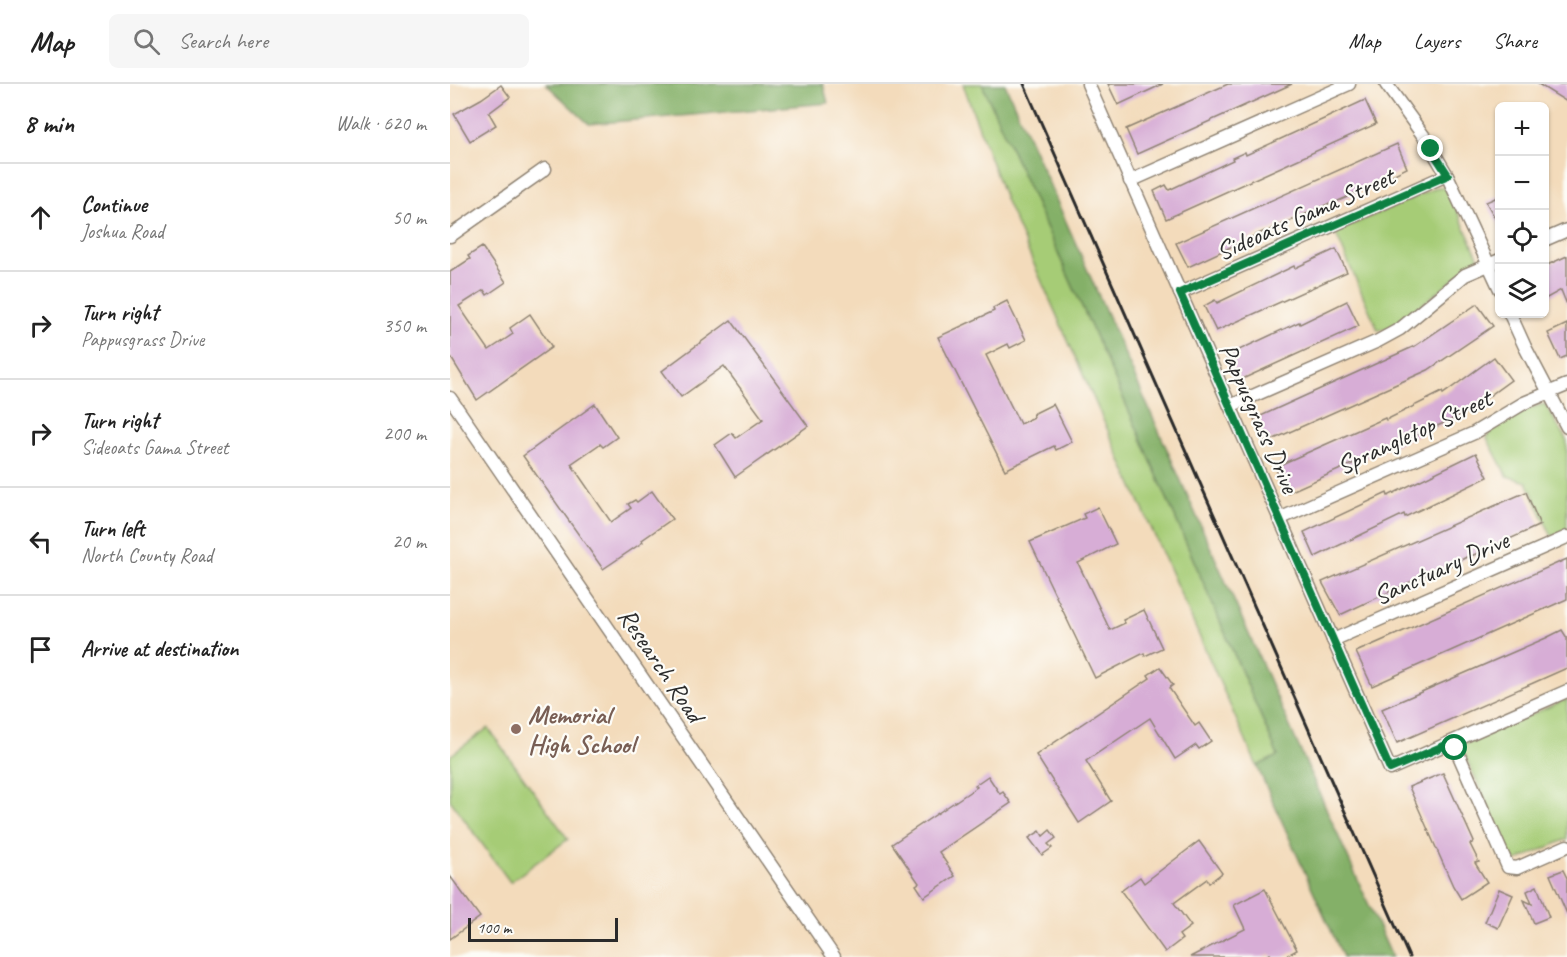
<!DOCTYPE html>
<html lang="en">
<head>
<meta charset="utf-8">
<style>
  body { margin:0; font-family:Caveat,sans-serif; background:#f6f6f6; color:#222 }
  .controls { position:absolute; right:18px; top:18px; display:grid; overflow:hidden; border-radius:9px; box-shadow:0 2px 4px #0004 }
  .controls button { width:54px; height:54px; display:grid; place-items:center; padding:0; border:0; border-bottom:2px solid #e0e0e0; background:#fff; color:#222; font:30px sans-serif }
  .scale { position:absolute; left:18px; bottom:15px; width:150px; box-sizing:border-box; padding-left:6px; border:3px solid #2b2b2b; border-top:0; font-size:16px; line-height:21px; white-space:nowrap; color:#2b2b2b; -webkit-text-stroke:4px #fdfcf7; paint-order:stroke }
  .stop { position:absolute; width:18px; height:18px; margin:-14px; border:4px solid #0b8043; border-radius:50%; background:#fff }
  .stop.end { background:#0b8043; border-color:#fff; box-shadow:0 2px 6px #0008 }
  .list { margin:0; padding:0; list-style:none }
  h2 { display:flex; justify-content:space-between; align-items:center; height:78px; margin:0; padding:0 24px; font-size:26px }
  h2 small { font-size:20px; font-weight:400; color:#767676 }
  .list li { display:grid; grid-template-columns:39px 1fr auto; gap:18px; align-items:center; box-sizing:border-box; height:108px; padding:0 24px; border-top:2px solid #e0e0e0 }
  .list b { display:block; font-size:22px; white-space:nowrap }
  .list p { margin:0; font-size:20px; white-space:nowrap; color:#767676 }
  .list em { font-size:20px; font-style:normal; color:#767676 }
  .icon { flex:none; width:33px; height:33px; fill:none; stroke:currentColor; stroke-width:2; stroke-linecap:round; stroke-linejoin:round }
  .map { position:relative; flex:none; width:1117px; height:873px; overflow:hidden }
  header { display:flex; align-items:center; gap:36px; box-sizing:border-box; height:84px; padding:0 30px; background:#fff; border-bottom:2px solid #e0e0e0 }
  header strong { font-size:28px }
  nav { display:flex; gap:33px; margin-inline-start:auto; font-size:21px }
  .search { width:420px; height:54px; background:#f6f6f6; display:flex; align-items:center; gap:15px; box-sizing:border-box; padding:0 21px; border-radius:9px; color:#767676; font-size:22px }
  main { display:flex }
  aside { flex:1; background:#fff }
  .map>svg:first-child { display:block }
  .green { fill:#a6cc76; stroke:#687c50; stroke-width:1.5 }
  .forest { fill:#84b067; stroke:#586e49; stroke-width:1.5 }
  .building { fill:#d7add6 }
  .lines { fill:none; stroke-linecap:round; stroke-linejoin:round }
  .minor-casing { stroke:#8f8373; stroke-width:15 }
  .minor { stroke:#fff; stroke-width:12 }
  .rail { stroke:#2b2b2b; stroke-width:3 }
  .route { stroke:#0b8043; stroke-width:8 }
  .education-dot { fill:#8d6e63; stroke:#fdfcf7; stroke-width:2 }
  .labels { text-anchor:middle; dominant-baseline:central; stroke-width:4.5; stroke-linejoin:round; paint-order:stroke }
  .street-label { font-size:26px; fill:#2b2b2b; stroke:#fdfcf7 }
  .education-label { font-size:26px; font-weight:bold; fill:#785e54; stroke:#fdfcf7; text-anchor:start }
</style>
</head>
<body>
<header>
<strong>Map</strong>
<div class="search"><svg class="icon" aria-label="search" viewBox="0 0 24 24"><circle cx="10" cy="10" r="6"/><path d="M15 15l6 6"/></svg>Search here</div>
<nav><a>Map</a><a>Layers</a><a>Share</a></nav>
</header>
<main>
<aside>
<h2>8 min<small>Walk · 620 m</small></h2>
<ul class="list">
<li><svg class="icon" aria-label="ahead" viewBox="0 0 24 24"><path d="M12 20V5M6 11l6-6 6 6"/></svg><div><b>Continue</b><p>Joshua Road</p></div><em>50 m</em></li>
<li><svg class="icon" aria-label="right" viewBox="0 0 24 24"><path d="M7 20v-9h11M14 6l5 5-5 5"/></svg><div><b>Turn right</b><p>Pappusgrass Drive</p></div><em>350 m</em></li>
<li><svg class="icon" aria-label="right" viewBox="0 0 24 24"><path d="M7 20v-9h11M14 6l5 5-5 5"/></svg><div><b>Turn right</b><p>Sideoats Gama Street</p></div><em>200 m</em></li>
<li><svg class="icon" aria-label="left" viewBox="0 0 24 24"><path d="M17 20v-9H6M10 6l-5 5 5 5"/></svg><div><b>Turn left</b><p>North County Road</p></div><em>20 m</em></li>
<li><svg class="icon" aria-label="arrive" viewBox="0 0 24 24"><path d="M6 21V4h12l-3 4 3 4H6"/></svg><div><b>Arrive at destination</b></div></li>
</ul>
</aside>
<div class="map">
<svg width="1117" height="873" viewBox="0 0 1117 873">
  <rect width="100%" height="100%" fill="#fdfcf7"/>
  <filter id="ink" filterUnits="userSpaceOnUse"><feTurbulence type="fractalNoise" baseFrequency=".0167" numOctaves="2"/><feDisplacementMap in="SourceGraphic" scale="12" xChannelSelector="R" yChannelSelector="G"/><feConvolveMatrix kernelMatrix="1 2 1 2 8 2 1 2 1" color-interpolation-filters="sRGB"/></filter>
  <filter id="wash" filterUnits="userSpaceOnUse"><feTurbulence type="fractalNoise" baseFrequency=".008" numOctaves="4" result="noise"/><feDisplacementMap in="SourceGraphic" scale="24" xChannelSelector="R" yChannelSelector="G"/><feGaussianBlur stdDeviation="1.35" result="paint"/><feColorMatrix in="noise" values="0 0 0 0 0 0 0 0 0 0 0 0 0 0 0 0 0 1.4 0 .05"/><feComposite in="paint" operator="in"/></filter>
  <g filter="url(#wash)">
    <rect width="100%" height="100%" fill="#f3dbbb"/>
    <!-- green -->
    <g class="green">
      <path d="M513 0H532L688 347 828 672 807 682 555 115Z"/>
      <path d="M988 103 997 104 1029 175 955 234 937 245 928 246 885 148Z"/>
      <path d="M1095 320 1117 357V446L1102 453 1077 398 1057 392 1037 354C1044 340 1080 322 1095 320Z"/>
      <path d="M1117 615V755L1066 777 1061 773 1012 665 1013 660Z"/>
      <path d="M38 644 118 755 60 798 0 716V672Z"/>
    </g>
    <!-- forest -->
    <g class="forest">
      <path d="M96 0H373L378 19 139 40Z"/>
      <path d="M532 0H555L942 873H893L807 682 828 672 688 347Z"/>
    </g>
    <g id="blocks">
      <!-- building -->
      <g class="building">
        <path d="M658 0H713L668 21Z"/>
        <path d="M778 0H842L687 70 676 45Z"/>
        <path d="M1088 0H1117V18Z"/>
        <path d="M51 1 60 13 39 29 46 41 20 57 4 30 31 15Z"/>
        <path d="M915 16 926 40 716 135 704 107 716 101 719 106 783 76 782 74 795 68 796 71Z"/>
        <path d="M947 60 957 84 895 114 879 121 878 120 816 148 815 147 738 183 726 159Z"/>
        <path d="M1050 112V143L1036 118Z"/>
        <path d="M32 163 56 198 37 211 34 206 9 222 39 266 63 250 60 244 80 230 102 263 27 316 0 272V188L20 175 18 172Z"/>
        <path d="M886 165 897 188 766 247 754 222 765 216 767 219 844 182 845 184Z"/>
        <path d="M1117 172V221L1111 206 1095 215V182Z"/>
        <path d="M557 217 576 256 560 264 558 260 536 271 570 340 584 333 583 330 603 320 622 358 606 366 604 362 555 386 488 253 544 227 543 224Z"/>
        <path d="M897 217 909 242 788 297 776 272 849 238 850 240Z"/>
        <path d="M1027 220 1043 242 978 286 815 359 804 335 965 262Z"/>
        <path d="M281 236 358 342 285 393 265 361 282 349 286 354 313 335 274 282 231 313 212 287Z"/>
        <path d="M1117 240V272L1110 275 1098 249Z"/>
        <path d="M1044 273 1061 296 1014 330 837 409 825 383 935 334 936 336 992 308 993 310Z"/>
        <path d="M145 320 167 353 153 363 150 360 121 380 161 438 181 424 178 420 185 416 187 418 202 407 222 435 192 456 193 458 153 485 73 372Z"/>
        <path d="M1026 369 1038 393 955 433 954 430 865 473 854 448 937 409 938 412Z"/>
        <path d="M1076 408 1090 441 1040 464 1021 472 1020 471 1004 480 982 488 890 531 872 498Z"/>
        <path d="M648 423 666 460 628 479 660 546 675 539 673 536 694 526 712 564 695 572 694 569 645 594 580 458 635 434 633 430Z"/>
        <path d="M1117 475V515L922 602 906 568Z"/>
        <path d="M1112 546 1117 554V584L947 659 932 625 1096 554Z"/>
        <path d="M710 583 723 601 719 604 745 642 749 639 761 657 749 665 746 661 725 675 700 634 636 677 661 717 629 739 586 671 700 594 698 591Z"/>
        <path d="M993 689 1024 758 1020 760 1029 778 1025 779 1037 798 1011 815 1003 802 959 703Z"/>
        <path d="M538 692 550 710 553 708 561 719 489 768 505 792 474 813 466 801 469 799 442 760 527 703 525 701Z"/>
        <path d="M600 746 606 754 598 760 602 764 592 771 579 754 590 747 593 752Z"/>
        <path d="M749 757 772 789 759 799 757 795 724 819 741 842 729 851 732 855 715 868 671 807 690 793 694 799Z"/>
        <path d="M1113 786 1117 794V830L1100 791Z"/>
        <path d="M0 792 30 833 0 855Z"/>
        <path d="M1087 802 1099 833 1084 839 1074 816 1082 820 1077 807Z"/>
        <path d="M815 805 847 866 834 873H822L820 870 814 873H740L795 845 784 821Z"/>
        <path d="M1049 805 1063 811 1048 844 1035 838Z"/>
      </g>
    </g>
  </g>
  <g filter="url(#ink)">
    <use href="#blocks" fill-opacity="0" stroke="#8f8373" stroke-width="1.5"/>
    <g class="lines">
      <defs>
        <g id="minor">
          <path d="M638 0 940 685 1117 607"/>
          <path d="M936 0 975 54 997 91 1050 205"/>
          <path d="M680 97 899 0"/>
          <path d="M0 152 95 85"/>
          <path d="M1094 156 1117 146"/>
          <path d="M730 209 997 91"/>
          <path d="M1060 230 1075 263 1117 343"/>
          <path d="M0 314 384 873"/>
          <path d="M780 322 928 257 950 245 1015 191 1050 176"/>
          <path d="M829 435 1024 349 1074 319 1117 301"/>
          <path d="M883 556 1117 453"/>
          <path d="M1003 658 1058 783 1067 784 1117 762"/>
        </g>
      </defs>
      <!-- minor casing -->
      <use href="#minor" class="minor-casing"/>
      <!-- minor -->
      <use href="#minor" class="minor"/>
      <!-- rail -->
      <path class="rail" d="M574 0 959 873"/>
    </g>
  </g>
  <g class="lines" filter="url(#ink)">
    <!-- route -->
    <path class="route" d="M981 65 998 91 730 209 940 685 1003 658 1005 664"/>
  </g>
  <!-- markers -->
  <circle class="education-dot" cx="66" cy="645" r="6"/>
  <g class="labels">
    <!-- street labels -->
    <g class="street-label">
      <text transform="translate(855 130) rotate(-24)">Sideoats Gama Street</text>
      <text transform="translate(809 334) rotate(66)">Pappusgrass Drive</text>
      <text transform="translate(964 348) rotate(-25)">Sprangletop Street</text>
      <text transform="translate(991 484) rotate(-24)">Sanctuary Drive</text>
      <text transform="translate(211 581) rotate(56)">Research Road</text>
    </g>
    <!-- education labels -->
    <g class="education-label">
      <text x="78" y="630">Memorial<tspan x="78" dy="30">High School</tspan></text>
    </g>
  </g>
</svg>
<div class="controls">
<button>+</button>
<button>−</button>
<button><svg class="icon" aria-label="locate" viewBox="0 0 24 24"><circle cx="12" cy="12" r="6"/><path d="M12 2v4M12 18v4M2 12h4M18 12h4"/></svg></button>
<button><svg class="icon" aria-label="layers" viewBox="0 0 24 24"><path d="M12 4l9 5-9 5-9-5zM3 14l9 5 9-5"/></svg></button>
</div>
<div class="scale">100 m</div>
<div class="stop" style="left:1005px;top:664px"></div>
<div class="stop end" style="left:981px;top:65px"></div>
</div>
</main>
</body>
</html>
